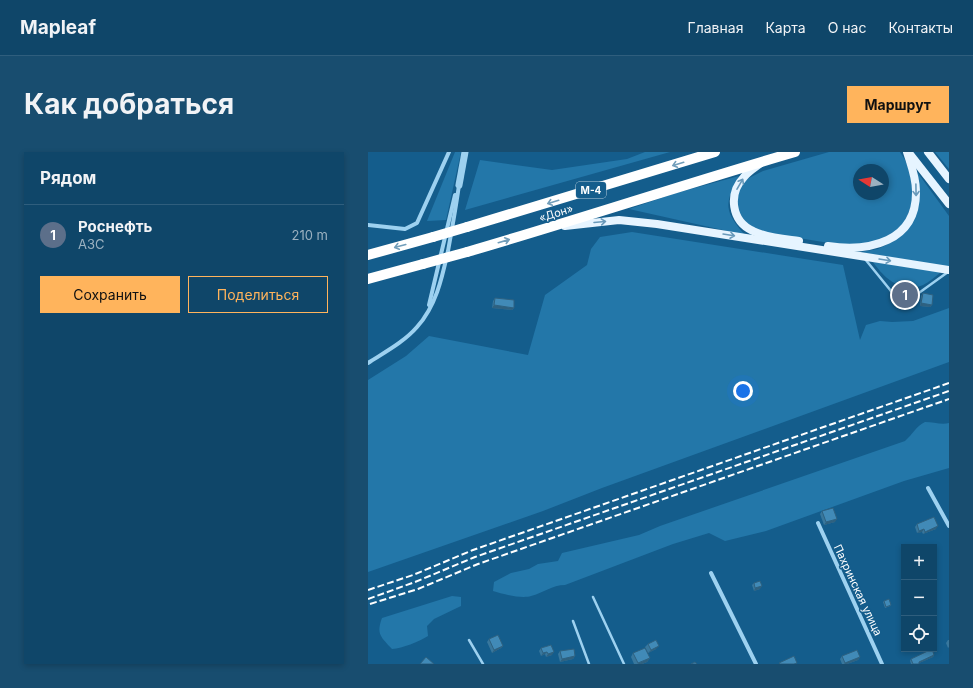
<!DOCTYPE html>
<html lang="ru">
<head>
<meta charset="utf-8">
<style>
  body { margin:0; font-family:Inter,sans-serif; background:#184d6f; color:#f1f3f6 }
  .controls { position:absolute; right:12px; bottom:12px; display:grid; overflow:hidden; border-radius:0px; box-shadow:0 2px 6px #0003 }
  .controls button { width:36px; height:36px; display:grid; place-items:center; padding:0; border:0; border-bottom:1px solid #2f5e7d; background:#0f4669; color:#f1f3f6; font:20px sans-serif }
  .compass { position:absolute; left:485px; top:12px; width:36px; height:36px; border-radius:50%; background:#0f4669; box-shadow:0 2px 6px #0003; rotate:281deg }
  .you { position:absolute; left:375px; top:239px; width:14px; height:14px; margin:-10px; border:3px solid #fff; border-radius:50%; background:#1a73e8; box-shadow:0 0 0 6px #1a73e833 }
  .badge { display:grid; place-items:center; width:26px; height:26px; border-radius:50%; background:#ffb45c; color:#fff; font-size:13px; font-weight:700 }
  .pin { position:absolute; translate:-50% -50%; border:2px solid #fff; box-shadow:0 1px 4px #0006 }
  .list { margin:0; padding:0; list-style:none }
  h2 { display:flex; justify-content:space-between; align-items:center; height:52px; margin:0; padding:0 16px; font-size:17px }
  h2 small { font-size:13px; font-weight:400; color:#9bb1c0 }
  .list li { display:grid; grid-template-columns:26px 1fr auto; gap:12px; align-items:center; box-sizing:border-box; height:60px; padding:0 16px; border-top:1px solid #2f5e7d }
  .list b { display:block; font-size:15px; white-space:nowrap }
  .list p { margin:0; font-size:13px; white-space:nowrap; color:#9bb1c0 }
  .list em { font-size:13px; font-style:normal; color:#9bb1c0 }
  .actions { display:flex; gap:8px; padding:12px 16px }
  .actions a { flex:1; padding:9px 0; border:1px solid #ffb45c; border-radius:0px; text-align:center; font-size:14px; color:#ffb45c }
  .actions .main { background:#ffb45c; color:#111 }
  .icon { flex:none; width:22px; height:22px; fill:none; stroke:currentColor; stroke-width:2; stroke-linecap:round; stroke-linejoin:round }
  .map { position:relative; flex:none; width:581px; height:512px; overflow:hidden; border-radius:0px }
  header { display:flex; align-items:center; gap:24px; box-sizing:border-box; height:56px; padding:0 20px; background:#0f4669; border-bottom:1px solid #2f5e7d }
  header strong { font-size:19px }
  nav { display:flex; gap:22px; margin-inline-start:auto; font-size:14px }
  .intro { display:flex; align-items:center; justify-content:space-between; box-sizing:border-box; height:96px; padding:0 24px }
  h1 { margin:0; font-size:28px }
  .button { padding:10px 18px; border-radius:0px; background:#ffb45c; color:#111; font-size:14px; font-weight:700 }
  main { display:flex; gap:24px; padding:0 24px }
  aside { flex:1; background:#0f4669; border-radius:0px; box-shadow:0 2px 6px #0003 }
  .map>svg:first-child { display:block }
  .green { fill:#2377a9; fill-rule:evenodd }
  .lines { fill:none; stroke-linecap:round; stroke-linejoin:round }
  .service { stroke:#9dd1f0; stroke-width:2.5 }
  .minor { stroke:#9dd1f0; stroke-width:4 }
  .tertiary { stroke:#9dd1f0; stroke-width:7 }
  .primary { stroke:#e6f4ff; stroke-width:8 }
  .motorway { stroke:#fff; stroke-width:10 }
  .rail { stroke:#fff; stroke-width:2; stroke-dasharray:7 3; stroke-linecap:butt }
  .motorway-bridge { stroke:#fff; stroke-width:10 }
  .wall { fill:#38779d }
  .shaded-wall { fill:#2e6180 }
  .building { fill:#418ab7; stroke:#2e6180 }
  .oneway { stroke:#729eba }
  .oneway2 { stroke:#6899ba }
  .labels { text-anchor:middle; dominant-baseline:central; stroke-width:3; stroke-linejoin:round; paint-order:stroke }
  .shield { fill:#145d8c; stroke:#b8cedc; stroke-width:1 }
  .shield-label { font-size:10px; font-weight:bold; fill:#fff }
  .street-label { font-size:11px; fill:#fff; stroke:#145d8c }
</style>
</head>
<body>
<header>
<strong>Mapleaf</strong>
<nav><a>Главная</a><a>Карта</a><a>О нас</a><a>Контакты</a></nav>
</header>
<div class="intro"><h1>Как добраться</h1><a class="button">Маршрут</a></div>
<main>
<aside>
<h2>Рядом<small></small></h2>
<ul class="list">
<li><span class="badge" style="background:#5c6f8a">1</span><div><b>Роснефть</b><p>АЗС</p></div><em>210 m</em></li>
</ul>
<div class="actions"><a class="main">Сохранить</a><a>Поделиться</a></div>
</aside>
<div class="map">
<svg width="581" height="512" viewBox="0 0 581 512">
  <rect width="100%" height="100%" fill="#145d8c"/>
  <!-- green -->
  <g class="green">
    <path d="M87 0H93L78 68 59 69Z"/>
    <path d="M277 0H302L97 58 112 8 184 18 259 7Z"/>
    <path d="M461 0H532L537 8 542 20 545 39 543 55 536 71 530 77 515 87 492 93 461 91 394 80 380 74 369 57V43L377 28 395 19ZM491 18H515V42H491Z"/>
    <path d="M567 0H581V17Z"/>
    <path d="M547 17 581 64V115L492 100 510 97 526 89 545 67Z"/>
    <path d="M371 24C356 52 356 59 377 83L261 57 308 41Z"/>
    <path d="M264 80 475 113 492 188 498 173 512 169 524 170 545 169 581 156V210L234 336 175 359 0 420V228L38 204 61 184 160 203 177 143 219 113 223 97 232 85Z"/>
    <path d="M505 110 573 120C567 125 561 130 555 133 533 142 516 126 505 110Z"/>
    <path d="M557 270C565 270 574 273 581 271V316L536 329 398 379 357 389 341 381 305 392 197 433C184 433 175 441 163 444 154 447 134 442 125 439L126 430 143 421 161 417 170 412 190 409 194 401 271 383 292 374 537 289C545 282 548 274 557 270Z"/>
    <path d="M84 444 93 445V454L66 467 59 474 60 484C50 490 35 496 24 497 13 485 8 482 14 466Z"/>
  </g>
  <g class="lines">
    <!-- service -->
    <g class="service">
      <path d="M497 107 523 139 548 143 580 120"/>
      <path d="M523 139 527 142 546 145 548 143"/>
      <path d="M527 142 534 148 543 150 546 145"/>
      <path d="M531 146 533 153 541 154 543 150"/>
      <path d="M225 445 256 512"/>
      <path d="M205 469 221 512"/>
      <path d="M101 488 115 512"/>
    </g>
    <!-- minor -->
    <g class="minor">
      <path d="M0 73 37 77 49 71 81 0"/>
      <path d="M61 153 87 43"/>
      <path d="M0 211C17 200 36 190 49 175 68 154 74 126 80 99 84 77 88 55 91 33"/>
      <path d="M560 336 581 374"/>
      <path d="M450 371 514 512"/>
      <path d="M343 421 388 512"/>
    </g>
    <!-- tertiary -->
    <path class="tertiary" d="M91 33 97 0"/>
    <!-- primary -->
    <g class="primary">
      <path d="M560 0 581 27"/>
      <path d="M541 1 581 52"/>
      <path d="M393 11C388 15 381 19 376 25 360 42 363 69 385 79 399 86 416 87 431 89"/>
      <path d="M197 74 251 68 289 72 581 118"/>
      <path d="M460 94C501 100 549 90 548 39 548 25 543 13 539 0"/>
    </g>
    <!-- motorway -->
    <g class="motorway">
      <path d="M99 75 347 0"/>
      <path d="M99 100C209 68 317 32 427 0"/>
      <path d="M0 103 65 85"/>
      <path d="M0 127 55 112"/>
    </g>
    <!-- rail -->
    <g class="rail">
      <path d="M0 438 45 423 105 398 581 231"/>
      <path d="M0 447 47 430 107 405 581 239"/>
      <path d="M2 452 50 437 110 412 581 247"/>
    </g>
    <!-- motorway-bridge -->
    <g class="motorway-bridge">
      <path d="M65 85 99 75"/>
      <path d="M55 112 99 100"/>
    </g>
  </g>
  <!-- wall -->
  <g class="wall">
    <path d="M555 141 564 153 562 155 552 154 553 144Z"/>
    <path d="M127 146 146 156 144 158 124 156 125 149Z"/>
    <path d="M454 359 467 370 456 373 452 362Z"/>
    <path d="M549 372 568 377 555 382 554 380 549 381 547 375Z"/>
    <path d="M386 431 392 437 386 439 384 433Z"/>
    <path d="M516 449 523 453 522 454 517 456 515 450Z"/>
    <path d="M121 487 135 494 133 496 124 501 119 490Z"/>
    <path d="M580 488H581V495L580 496 578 491Z"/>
    <path d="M280 492 288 497 280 501 277 495Z"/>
    <path d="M183 493 184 503 178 505 177 502 173 504 171 499 173 496Z"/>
    <path d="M192 499 207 504 205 507 192 510 190 502Z"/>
    <path d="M265 501 282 506 279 510 274 512H266L263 505Z"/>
    <path d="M566 503 565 505 551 511V512H543L542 509 543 507Z"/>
    <path d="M474 504 492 505 490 508 479 512H474L472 507Z"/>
  </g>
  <!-- shaded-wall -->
  <g class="shaded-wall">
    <path d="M553 151 564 153 562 155 552 154Z"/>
    <path d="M126 153 146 156 144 158 124 156Z"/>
    <path d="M469 367 467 370 456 373 458 370Z"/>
    <path d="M570 374 568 377 555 382 557 380Z"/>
    <path d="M556 377 554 380 549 381 551 379Z"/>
    <path d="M394 434 392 437 386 439 387 436Z"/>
    <path d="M135 494 133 496 124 501 126 498Z"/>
    <path d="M291 494 288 497 280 501 283 498Z"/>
    <path d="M179 500 177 502 173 504 175 501Z"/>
    <path d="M186 500 184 503 178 505 180 502Z"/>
    <path d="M566 503 565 505 549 512 551 510Z"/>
    <path d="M207 504 205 507 192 510 194 507Z"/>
    <path d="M492 505 490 508 479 512H476L477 511Z"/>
    <path d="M282 506 279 510 274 512H269Z"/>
  </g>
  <!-- building -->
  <g class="building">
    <path d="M555 141 565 143 564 153 553 151Z"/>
    <path d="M127 146 146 148V156L126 153Z"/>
    <path d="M465 356 469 367 458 370 454 359Z"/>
    <path d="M566 365 570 374 557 380 556 377 551 379 549 372Z"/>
    <path d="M392 429 394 434 387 436 386 431Z"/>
    <path d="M521 447 523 453 518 455 516 449Z"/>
    <path d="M130 483 135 494 126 498 121 487Z"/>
    <path d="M288 488 291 494 283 498 280 492Z"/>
    <path d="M183 493 186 500 180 502 179 500 175 501 173 496Z"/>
    <path d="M277 496 282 506 270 511 265 501Z"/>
    <path d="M206 497 207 504 194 507 192 499Z"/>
    <path d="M564 497 566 503 551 510V512H545L543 507Z"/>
    <path d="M489 498 492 505 477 511 474 504Z"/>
    <path d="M426 504 429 511 426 512H412L411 511Z"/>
    <path d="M58 505 66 512H52Z"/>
    <path d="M327 510 329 512H323Z"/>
  </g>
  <!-- one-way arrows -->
  <defs><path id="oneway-shaft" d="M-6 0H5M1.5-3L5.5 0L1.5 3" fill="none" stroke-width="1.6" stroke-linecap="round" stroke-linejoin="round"/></defs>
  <g class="oneway">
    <use href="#oneway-shaft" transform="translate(310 12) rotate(163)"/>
    <use href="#oneway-shaft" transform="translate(185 50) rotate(163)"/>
    <use href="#oneway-shaft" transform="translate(136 89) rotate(-16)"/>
    <use href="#oneway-shaft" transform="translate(32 94) rotate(165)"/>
  </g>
  <g class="oneway2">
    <use href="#oneway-shaft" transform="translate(372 32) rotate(-60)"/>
    <use href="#oneway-shaft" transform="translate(548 38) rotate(89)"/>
    <use href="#oneway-shaft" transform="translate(232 70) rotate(-5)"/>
    <use href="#oneway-shaft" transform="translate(361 83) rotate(9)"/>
    <use href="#oneway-shaft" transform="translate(517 108) rotate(9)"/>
  </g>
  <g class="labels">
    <!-- shield labels -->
    <rect class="shield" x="208" y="30" width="30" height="16" rx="3"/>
    <g class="shield-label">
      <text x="223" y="38">М-4</text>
    </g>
    <!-- street labels -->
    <g class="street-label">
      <text transform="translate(188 61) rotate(-17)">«Дон»</text>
      <text transform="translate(490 438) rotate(65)">Пахринская улица</text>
    </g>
  </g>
</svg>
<div class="controls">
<button>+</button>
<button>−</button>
<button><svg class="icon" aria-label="locate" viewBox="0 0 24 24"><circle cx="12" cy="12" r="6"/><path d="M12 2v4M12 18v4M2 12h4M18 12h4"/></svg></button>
</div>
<svg class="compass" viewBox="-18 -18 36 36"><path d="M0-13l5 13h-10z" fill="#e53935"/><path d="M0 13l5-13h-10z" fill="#9bb1c0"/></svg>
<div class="you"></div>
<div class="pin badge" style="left:537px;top:143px;background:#5c6f8a">1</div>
</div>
</main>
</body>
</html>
